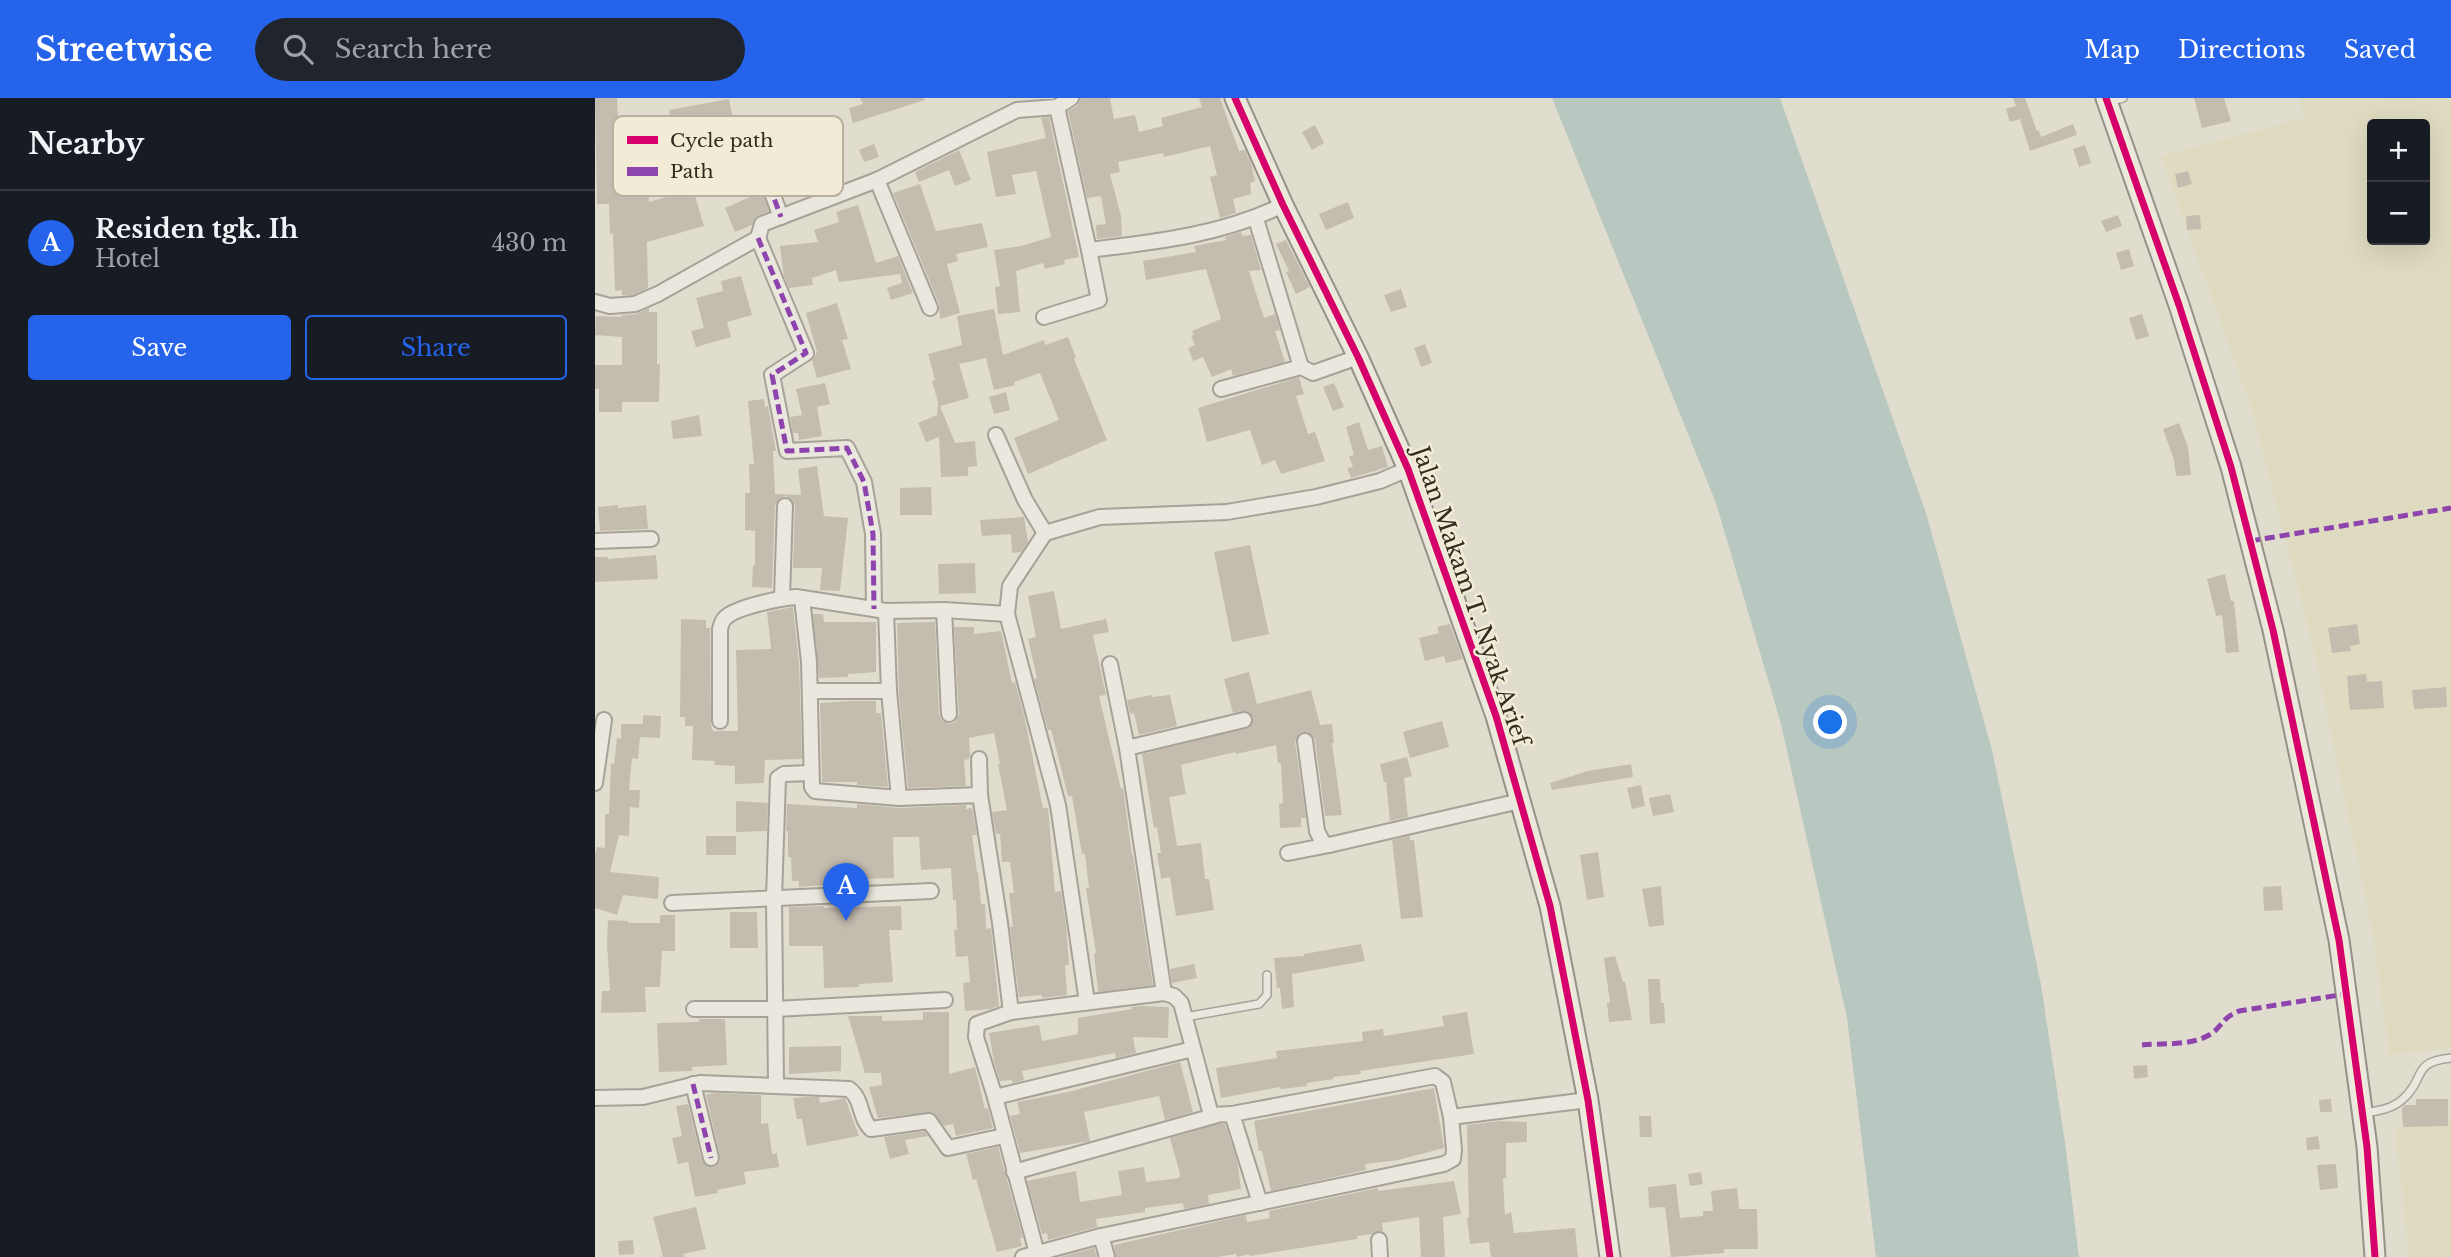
<!DOCTYPE html>
<html lang="en">
<head>
<meta charset="utf-8">
<style>
  body { margin:0; font-family:"Libre Baskerville",serif; background:#20242c; color:#f1f3f6 }
  .controls { position:absolute; right:21px; top:21px; display:grid; overflow:hidden; border-radius:7px; box-shadow:0 7px 28px #0002 }
  .controls button { width:63px; height:63px; display:grid; place-items:center; padding:0; border:0; border-bottom:2px solid #363941; background:#171b24; color:#f1f3f6; font:35px sans-serif }
  .you { position:absolute; left:1236px; top:625px; width:24px; height:24px; margin:-18px; border:5px solid #fff; border-radius:50%; background:#1a73e8; box-shadow:0 0 0 10px #1a73e833 }
  .badge { display:grid; place-items:center; width:46px; height:46px; border-radius:50%; background:#2563eb; color:#fff; font-size:23px; font-weight:700 }
  .pin { position:absolute; translate:-50% -58px; filter:drop-shadow(0 2px 4px #0008) }
  .pin::after { content:''; position:absolute; top:37px; width:24px; height:21px; background:inherit; clip-path:polygon(0 0,100% 0,50% 100%) }
  .list { margin:0; padding:0; list-style:none }
  h2 { display:flex; justify-content:space-between; align-items:center; height:91px; margin:0; padding:0 28px; font-size:30px }
  h2 small { font-size:23px; font-weight:400; color:#9ea1a6 }
  .list li { display:grid; grid-template-columns:46px 1fr auto; gap:21px; align-items:center; box-sizing:border-box; height:105px; padding:0 28px; border-top:2px solid #363941 }
  .list b { display:block; font-size:26px; white-space:nowrap }
  .list p { margin:0; font-size:23px; white-space:nowrap; color:#9ea1a6 }
  .list em { font-size:23px; font-style:normal; color:#9ea1a6 }
  .actions { display:flex; gap:14px; padding:21px 28px }
  .actions a { flex:1; padding:16px 0; border:2px solid #2563eb; border-radius:7px; text-align:center; font-size:24px; color:#2563eb }
  .actions .main { background:#2563eb; color:#fff }
  .icon { flex:none; width:38px; height:38px; fill:none; stroke:currentColor; stroke-width:2; stroke-linecap:round; stroke-linejoin:round }
  .map { position:relative; flex:none; width:1856px; height:1159px; overflow:hidden }
  header { display:flex; align-items:center; gap:42px; box-sizing:border-box; height:98px; padding:0 35px; background:#2563eb; color:#fff }
  header strong { font-size:33px }
  nav { display:flex; gap:38px; margin-inline-start:auto; font-size:24px }
  .search { width:490px; height:63px; background:#20242c; display:flex; align-items:center; gap:18px; box-sizing:border-box; padding:0 24px; border-radius:38px; color:#9ea1a6; font-size:26px }
  main { display:flex }
  aside { flex:1; background:#171b24 }
  .map>svg:first-child { display:block }
  .farmland { fill:#dfdbc0; fill-rule:evenodd }
  .water { fill:#b8c7bf }
  .building { fill:#c4bcaf }
  .lines { fill:none; stroke-linecap:round; stroke-linejoin:round }
  .lane-casing { stroke:#a7a297; stroke-width:10 }
  .street-casing { stroke:#a7a297; stroke-width:18 }
  .secondary-casing { stroke:#969186; stroke-width:23 }
  .lane { stroke:#eae7de; stroke-width:7 }
  .street { stroke:#eae7de; stroke-width:14 }
  .secondary { stroke:#eae7de; stroke-width:19 }
  .quiet { stroke:#8e44ad; stroke-width:5; stroke-dasharray:10 5; stroke-linecap:butt }
  .cycleway-casing { stroke:#f2ebd5; stroke-width:11 }
  .cycleway { stroke:#d6006c; stroke-width:7 }
  .labels { text-anchor:middle; dominant-baseline:central; stroke-width:5; stroke-linejoin:round; paint-order:stroke }
  .street-label { font-size:23px; fill:#342b20; stroke:#f2ebd5 }
  .key { fill:#f2ebd5; stroke:#b9b19f; stroke-width:2 }
  .key-label { font-size:19px; fill:#342b20 }
</style>
</head>
<body>
<header>
<strong>Streetwise</strong>
<div class="search"><svg class="icon" aria-label="search" viewBox="0 0 24 24"><circle cx="10" cy="10" r="6"/><path d="M15 15l6 6"/></svg>Search here</div>
<nav><a>Map</a><a>Directions</a><a>Saved</a></nav>
</header>
<main>
<aside>
<h2>Nearby<small></small></h2>
<ul class="list">
<li><span class="badge">A</span><div><b>Residen tgk. Ih</b><p>Hotel</p></div><em>430 m</em></li>
</ul>
<div class="actions"><a class="main">Save</a><a>Share</a></div>
</aside>
<div class="map">
<svg width="1856" height="1159" viewBox="0 0 1856 1159">
  <rect width="100%" height="100%" fill="#e1ddce"/>
  <!-- farmland -->
  <g class="farmland">
    <path d="M1705 0H1856V950L1794 957 1778 837 1719 554 1657 312 1566 58 1709 20ZM1777 26H1830V142H1777Z"/>
    <path d="M1856 1022V1159H1814L1800 1030Z"/>
  </g>
  <!-- water -->
  <path class="water" d="M957 0H1185L1331 415 1397 652 1446 887 1470 1045 1484 1159H1281L1252 920 1186 626 1121 405Z"/>
  <!-- building -->
  <g class="building">
    <path d="M0 0H22L23 19 75 18 74 12 134 1 140 30 89 43 83 49V55L89 61H94L149 47 161 79 90 92 83 64H52L54 104 98 91 109 128 52 144 53 190 38 197H27V192L20 193 18 136H15L14 106H2Z"/>
    <path d="M265 0H329L330 2 258 25 254 10 268 6Z"/>
    <path d="M486 0H515L519 21 540 17 544 34 568 28 566 20 607 9 604 0H625L644 53 650 52 656 65 660 83 655 85 656 96 638 101 641 115 625 120 615 79 622 77 615 48 569 59 568 55 523 64 525 74 515 76 526 118 527 138 502 141 501 127 511 126 506 98 492 100 473 13 482 8Z"/>
    <path d="M1418 0H1430L1442 33H1444L1446 39 1478 26 1482 37 1435 53 1425 21 1415 24 1411 11 1421 8Z"/>
    <path d="M1599 0H1629L1636 23 1607 30Z"/>
    <path d="M454 19 484 159 469 162 470 166 450 171 448 165 421 173 425 214 403 216 400 189 405 188 399 152 426 148 456 139 441 73 417 77 421 96 401 99 392 54 451 40 446 20Z"/>
    <path d="M720 27 729 45 717 52 707 34Z"/>
    <path d="M279 46 284 59 269 64 264 52Z"/>
    <path d="M1490 47 1496 65 1484 69 1478 51Z"/>
    <path d="M364 52 376 82 360 88 354 72 324 84 320 74Z"/>
    <path d="M1593 73 1597 86 1583 90 1580 76Z"/>
    <path d="M325 86 341 133 387 125 393 149 361 156 363 163 352 166 365 215 345 221 344 206 298 95Z"/>
    <path d="M167 94 174 113 160 119 157 127 140 134 130 110Z"/>
    <path d="M753 104 759 120 731 132 724 116Z"/>
    <path d="M263 107 281 165 303 158 318 195 296 202 292 190 307 185 305 176 244 184 241 172 217 180 218 187 194 190 189 178 185 148 223 144 219 132 244 124 241 114Z"/>
    <path d="M1523 117 1527 128 1511 134 1506 123Z"/>
    <path d="M1605 117 1606 131 1592 132 1591 118Z"/>
    <path d="M646 134 647 138 656 137 666 172 654 173 669 220 680 216 685 232 680 233 690 264 638 278 636 271 617 279 608 259 598 263 593 250 600 247 596 238 599 237 597 233 626 221 611 171 551 182 548 163 601 154 599 148 631 142 630 139Z"/>
    <path d="M691 142 715 189 701 196 691 174 694 173 681 146Z"/>
    <path d="M1534 151 1539 168 1526 172 1521 155Z"/>
    <path d="M146 178 157 217 132 224 136 239 101 249 96 233 109 230 101 200 128 193 126 183Z"/>
    <path d="M806 191 812 209 796 214 789 197Z"/>
    <path d="M242 205 253 241 247 242 256 271 222 280 217 262 222 254 211 215Z"/>
    <path d="M54 210V214H62V266H65L64 304H27V314H4V291H0V267H27V239L0 237 1 218 27 219V217L41 216Z"/>
    <path d="M399 211 408 257 449 242 450 247 473 239 481 260 479 261 512 342 433 376 419 340 464 322 445 275 419 284 420 287 399 292 391 260 364 266 374 300 345 308 360 345 380 343 382 368 373 369V378L346 379 344 339 331 344 323 325 342 317 343 304 337 283 340 282 333 256 367 247 362 218Z"/>
    <path d="M1547 216 1554 238 1541 242 1534 220Z"/>
    <path d="M830 246 837 265 826 269 819 250Z"/>
    <path d="M704 279 709 296 701 298 713 336 720 334 730 363 686 376 680 362 667 367 655 332 612 344 603 310Z"/>
    <path d="M230 285 235 306 222 309 227 338 204 342 203 335H198L195 319 207 317 201 291Z"/>
    <path d="M739 285 749 309 738 313 728 289Z"/>
    <path d="M411 294 415 312 399 316 394 299Z"/>
    <path d="M169 301 170 309 173 308 181 353H178L180 396 206 397 203 371 222 368 229 418 253 420 245 493 225 492 227 470H198L200 408 198 403 191 398 185 400 180 408 177 490 157 489 158 467H160V433L150 432V395H155L154 366H159L153 303Z"/>
    <path d="M104 317 107 338 78 341 76 323Z"/>
    <path d="M764 324 773 352 787 348 793 369 756 380 752 370 758 369 754 358 759 357 751 329Z"/>
    <path d="M1584 325 1593 349 1596 377 1581 378 1579 362 1568 331Z"/>
    <path d="M336 389 337 417H305V390Z"/>
    <path d="M23 407V410L51 407 53 431 5 433 3 409Z"/>
    <path d="M429 419 433 444 426 454 417 455 416 436 387 438 385 422Z"/>
    <path d="M655 447 674 536 637 544 619 454Z"/>
    <path d="M61 457 63 481 0 484V459H12L13 461Z"/>
    <path d="M380 465 381 495 344 496 343 466Z"/>
    <path d="M1630 476 1636 503H1639L1644 554 1631 555 1627 517 1621 518 1612 481Z"/>
    <path d="M459 493 466 531 511 521 514 534 498 537 511 597 504 598 526 691 528 690 537 757H538L558 887 503 894 499 855H501L491 790H494L490 756H487L477 698H473L459 643 456 632H453L439 581 442 580 433 541 441 539 433 498Z"/>
    <path d="M198 509 204 565 207 661 170 662 169 685 140 686V668L119 667 120 663 97 662 98 628H90V619H85L86 521 111 522V530H115L116 627 118 633H143L141 552 176 551 172 514Z"/>
    <path d="M218 516H228L229 524H281V574L253 576V579L224 580Z"/>
    <path d="M340 524 344 616 346 622 354 626 360 624 364 616 359 529H379V536L406 533 417 585 420 584 429 617 448 710H453L460 794 466 793 471 827 474 867H470L472 897 447 900V897L424 899 415 829H418L414 795H419L415 764H407L405 736H401L397 714 412 712 403 666H405L399 635 374 640 375 657 374 661 369 662 371 688 313 690 304 597 302 525Z"/>
    <path d="M855 526 868 561 851 565 849 558 830 563 824 540 844 535 842 529Z"/>
    <path d="M1762 526 1765 546 1755 548 1756 553 1737 555 1733 530Z"/>
    <path d="M654 574 662 606 716 592 725 627 737 626 739 645H737L747 717 730 718 720 642 713 634 705 635 700 644 711 720H706V729L685 730 684 706 688 705 686 665H683L681 647 641 656 640 654 586 667 591 696 574 699 582 748 606 745 610 781H614L619 812 581 818 575 779 566 781 562 755H566L562 729 559 730 547 656 655 629 658 620 655 615 647 613 638 615 629 581Z"/>
    <path d="M1771 576 1772 584 1787 583 1789 610 1755 612 1752 578Z"/>
    <path d="M1851 589 1852 609 1819 611 1817 592Z"/>
    <path d="M556 597 557 599 575 597 582 628 544 637 539 615 535 616 532 602Z"/>
    <path d="M256 603H281V615H286L293 689 262 687V684H227L225 605Z"/>
    <path d="M48 617 66 618 65 640 45 639 43 661 37 660 34 692H45L44 710 35 709 34 738 24 737 15 774 64 779 63 801 28 797 22 817 0 810V756L2 749 10 750V716H14L16 665 19 666 22 640 26 641V626H48Z"/>
    <path d="M847 623 854 649 815 660 808 634Z"/>
    <path d="M812 659 817 678 809 680 813 719 795 723 791 684H789L785 666Z"/>
    <path d="M1036 666 1038 679 957 692 955 685 993 673Z"/>
    <path d="M1046 687 1050 708 1037 711 1032 690Z"/>
    <path d="M1075 696 1079 714 1058 718 1054 700Z"/>
    <path d="M141 703 173 705 172 733 141 734Z"/>
    <path d="M192 706 262 710V706L304 710 371 707V711L377 710 382 737H377L382 774H383L386 806H390L391 831 396 830 404 908 395 911 370 913 368 885 375 884 373 858 361 859 359 832H362L361 802H358L356 770 326 772 324 739H298L299 780 257 781V785L204 789V783H197L196 759H193V733H191Z"/>
    <rect x="111" y="738" width="30" height="19"/>
    <path d="M815 738V742H819L828 819 806 821 797 742Z"/>
    <path d="M1003 754 1009 799 992 802 985 757Z"/>
    <path d="M1066 788 1069 827 1054 829 1047 791Z"/>
    <path d="M1686 788 1688 812 1669 813 1668 789Z"/>
    <path d="M229 808V810L306 808 307 832H294L298 884 264 886V889L229 890 228 848H194V809Z"/>
    <path d="M135 814H162L163 850H135Z"/>
    <path d="M65 817H80V853H67L65 889H50L51 914 6 915 7 893H15L12 845 13 822 33 823V825H65Z"/>
    <path d="M766 846 770 863 697 876 699 909 687 911 685 890H682L679 860 709 858V856Z"/>
    <path d="M1020 858 1028 884H1030L1037 922 1014 924 1012 905H1015L1009 860Z"/>
    <path d="M599 866 602 880 577 885 575 871Z"/>
    <path d="M1053 881H1065L1066 905H1069L1070 925 1055 926Z"/>
    <path d="M545 908 574 909 573 940 538 939 541 955 521 960 520 955 427 973 429 982 418 985 417 982 405 983 399 964 394 935 444 927 447 943 483 936V920L537 911 536 909Z"/>
    <path d="M328 914H354V976L380 969 390 1011 393 1010 398 1030 361 1038 358 1026 349 1028 337 1014 283 1020 274 989 287 987 286 975H270L253 918H287V923L328 922Z"/>
    <path d="M872 914 879 956 765 973 766 976 738 979 739 981 712 985V988L686 991 685 989 626 1000 621 970 682 960 681 953 768 943 767 934 788 931 789 938 849 928 847 918Z"/>
    <path d="M104 921H130L132 967 97 969V973L64 974 62 925 104 924Z"/>
    <path d="M246 948V973L194 976V949Z"/>
    <path d="M585 964 598 1014 570 1022 564 998 489 1014 495 1043 425 1055 415 1018 425 1016 422 1004 473 994Z"/>
    <path d="M1552 967 1553 979 1539 981 1538 968Z"/>
    <path d="M839 990 849 1050 803 1062 770 1066 771 1072 676 1093 667 1053H664L659 1023Z"/>
    <path d="M119 995 166 997V1026L173 1025 177 1056 182 1055 184 1069 149 1074 151 1086 122 1092 123 1095 100 1099 93 1064 83 1066 77 1040 87 1038 81 1008 93 1006 107 1063 113 1069H119L125 1063V1058L111 997Z"/>
    <path d="M209 999H224L225 1005 250 1000 264 1038 212 1048 207 1021H202L198 1000Z"/>
    <path d="M1736 1001 1737 1014H1725L1724 1002Z"/>
    <path d="M1821 1001H1853V1028L1808 1029 1807 1010 1810 1007H1821Z"/>
    <path d="M1044 1018H1056L1057 1039H1045Z"/>
    <path d="M905 1023 932 1024V1044L911 1045V1080H908L910 1117 916 1114 919 1135 980 1130 983 1159H896L894 1144 875 1146 872 1120 874 1119 872 1027Z"/>
    <path d="M623 1026H630L642 1062 646 1091 613 1097 614 1106 589 1111 588 1105 550 1110V1114L501 1121 502 1129 453 1142 452 1135 447 1136 432 1083 481 1073 485 1104 527 1097 523 1073 549 1069 551 1084 584 1080 585 1076 575 1040Z"/>
    <path d="M330 1033 333 1038 310 1042 314 1056 295 1061 289 1039Z"/>
    <path d="M1723 1038 1725 1051 1712 1052 1711 1040Z"/>
    <path d="M403 1049 428 1140H425L427 1148 402 1154 381 1081 378 1082 371 1056Z"/>
    <path d="M1741 1066 1743 1090 1725 1092 1722 1067Z"/>
    <path d="M1106 1074 1108 1086 1095 1088 1093 1076Z"/>
    <path d="M859 1083 866 1116 848 1119 850 1159H826L824 1119 787 1125 788 1133H783L777 1136 762 1138V1141L655 1158 654 1156 642 1159 641 1156 622 1159H521L519 1147 651 1117 652 1124 675 1120 674 1113 783 1090V1093Z"/>
    <path d="M1081 1086 1085 1120 1108 1118V1113H1118L1116 1093 1142 1090 1144 1111H1162L1163 1151H1129V1155L1076 1159 1070 1109 1054 1110 1053 1089Z"/>
    <path d="M101 1109 111 1151 88 1156 89 1159H68L58 1119Z"/>
    <path d="M38 1142 39 1156 24 1157 23 1143Z"/>
    <path d="M499 1150 502 1159H465Z"/>
  </g>
  <g class="lines">
    <defs>
      <g id="lane">
        <path d="M1513 4 1528 0"/>
        <path d="M590 919 664 906 672 897V877"/>
        <path d="M1768 1015C1783 1013 1798 1011 1809 1000 1831 980 1816 964 1856 960"/>
      </g>
      <g id="street">
        <path d="M462 9 494 152C560 144 627 137 688 107"/>
        <path d="M92 52 155 36 186 119"/>
        <path d="M282 82 335 210"/>
        <path d="M661 121 706 269"/>
        <path d="M163 140 211 255 177 277 192 353 252 350 269 384 278 436 279 511"/>
        <path d="M0 204 15 208 40 206 63 196 163 140 167 126 282 82 422 12 462 9 476 0"/>
        <path d="M449 219 504 202 494 152"/>
        <path d="M626 291 706 269 718 275 763 259"/>
        <path d="M401 337 430 402 450 435"/>
        <path d="M0 443 56 441"/>
        <path d="M187 500 190 408"/>
        <path d="M207 500 214 564 217 689 220 693 304 700 385 697 405 825 416 914"/>
        <path d="M349 512 354 616"/>
        <path d="M291 513 294 593 304 700"/>
        <path d="M215 593H294"/>
        <path d="M125 623V531C126 527 127 523 130 520 141 509 186 500 201 499L291 513 349 512 412 516"/>
        <path d="M710 643 722 733 728 745 734 747 925 703"/>
        <path d="M532 650 649 622"/>
        <path d="M384 661 385 697"/>
        <path d="M0 685 9 622"/>
        <path d="M693 755 734 747"/>
        <path d="M77 805 336 793"/>
        <path d="M569 895 579 898 586 905 616 1017 637 1016 840 978 848 984 856 1019"/>
        <path d="M492 904 463 707 412 516 415 488 450 435 505 419 632 414 721 399 785 383 813 371"/>
        <path d="M99 911H180L350 902"/>
        <path d="M98 986 116 1060"/>
        <path d="M181 987 179 800 183 680 189 676 215 675"/>
        <path d="M400 999 598 951"/>
        <path d="M0 1000 48 999 105 985 254 991C268 1001 264 1020 276 1031L334 1023 353 1050 409 1038"/>
        <path d="M637 1016 665 1105"/>
        <path d="M419 1074 619 1018"/>
        <path d="M506 1138 512 1159"/>
        <path d="M784 1142 785 1159"/>
        <path d="M428 1159 506 1138 849 1066 858 1061 859 1052 856 1019 993 1002"/>
        <path d="M443 1159 400 999 381 939 382 926 416 914 569 895 532 650 515 566"/>
      </g>
      <g id="secondary">
        <path d="M640 0 688 107 763 259 813 371 901 618 955 808 993 1002 1015 1159"/>
        <path d="M1511 0 1584 207 1636 369 1678 532 1744 842 1772 1049 1780 1159"/>
      </g>
    </defs>
    <!-- lane casing -->
    <use href="#lane" class="lane-casing"/>
    <!-- street casing -->
    <use href="#street" class="street-casing"/>
    <!-- secondary casing -->
    <use href="#secondary" class="secondary-casing"/>
    <!-- lane -->
    <use href="#lane" class="lane"/>
    <!-- street -->
    <use href="#street" class="street"/>
    <!-- secondary -->
    <use href="#secondary" class="secondary"/>
    <!-- quiet -->
    <g class="quiet">
      <path d="M92 52 155 36 186 119"/>
      <path d="M163 140 211 255 177 277 192 353 252 350 269 384 278 436 279 511"/>
      <path d="M1655 443 1856 410"/>
      <path d="M1547 947C1567 945 1596 948 1614 937 1627 930 1626 920 1644 913L1751 896"/>
      <path d="M98 986 116 1060"/>
    </g>
    <defs>
      <g id="cycleway">
        <path d="M640 0 688 107 763 259 813 371 901 618 955 808 993 1002 1015 1159"/>
        <path d="M1511 0 1584 207 1636 369 1678 532 1744 842 1772 1049 1780 1159"/>
      </g>
    </defs>
    <!-- cycleway casing -->
    <use href="#cycleway" class="cycleway-casing"/>
    <!-- cycleway -->
    <use href="#cycleway" class="cycleway"/>
  </g>
  <g class="labels">
    <!-- street labels -->
    <g class="street-label">
      <text transform="translate(876 498) rotate(71)">Jalan Makam T. Nyak Arief</text>
    </g>
  </g>
  <!-- legend -->
  <rect x="18" y="18" width="230" height="80" rx="10" class="key"/>
  <rect x="32" y="38" width="31" height="8" fill="#d6006c"/>
  <rect x="32" y="69" width="31" height="9" fill="#8e44ad"/>
  <g class="key-label">
    <text x="75" y="49">Cycle path</text>
    <text x="75" y="80">Path</text>
  </g>
</svg>
<div class="controls">
<button>+</button>
<button>−</button>
</div>
<div class="you"></div>
<div class="pin badge" style="left:251px;top:823px">A</div>
</div>
</main>
</body>
</html>
